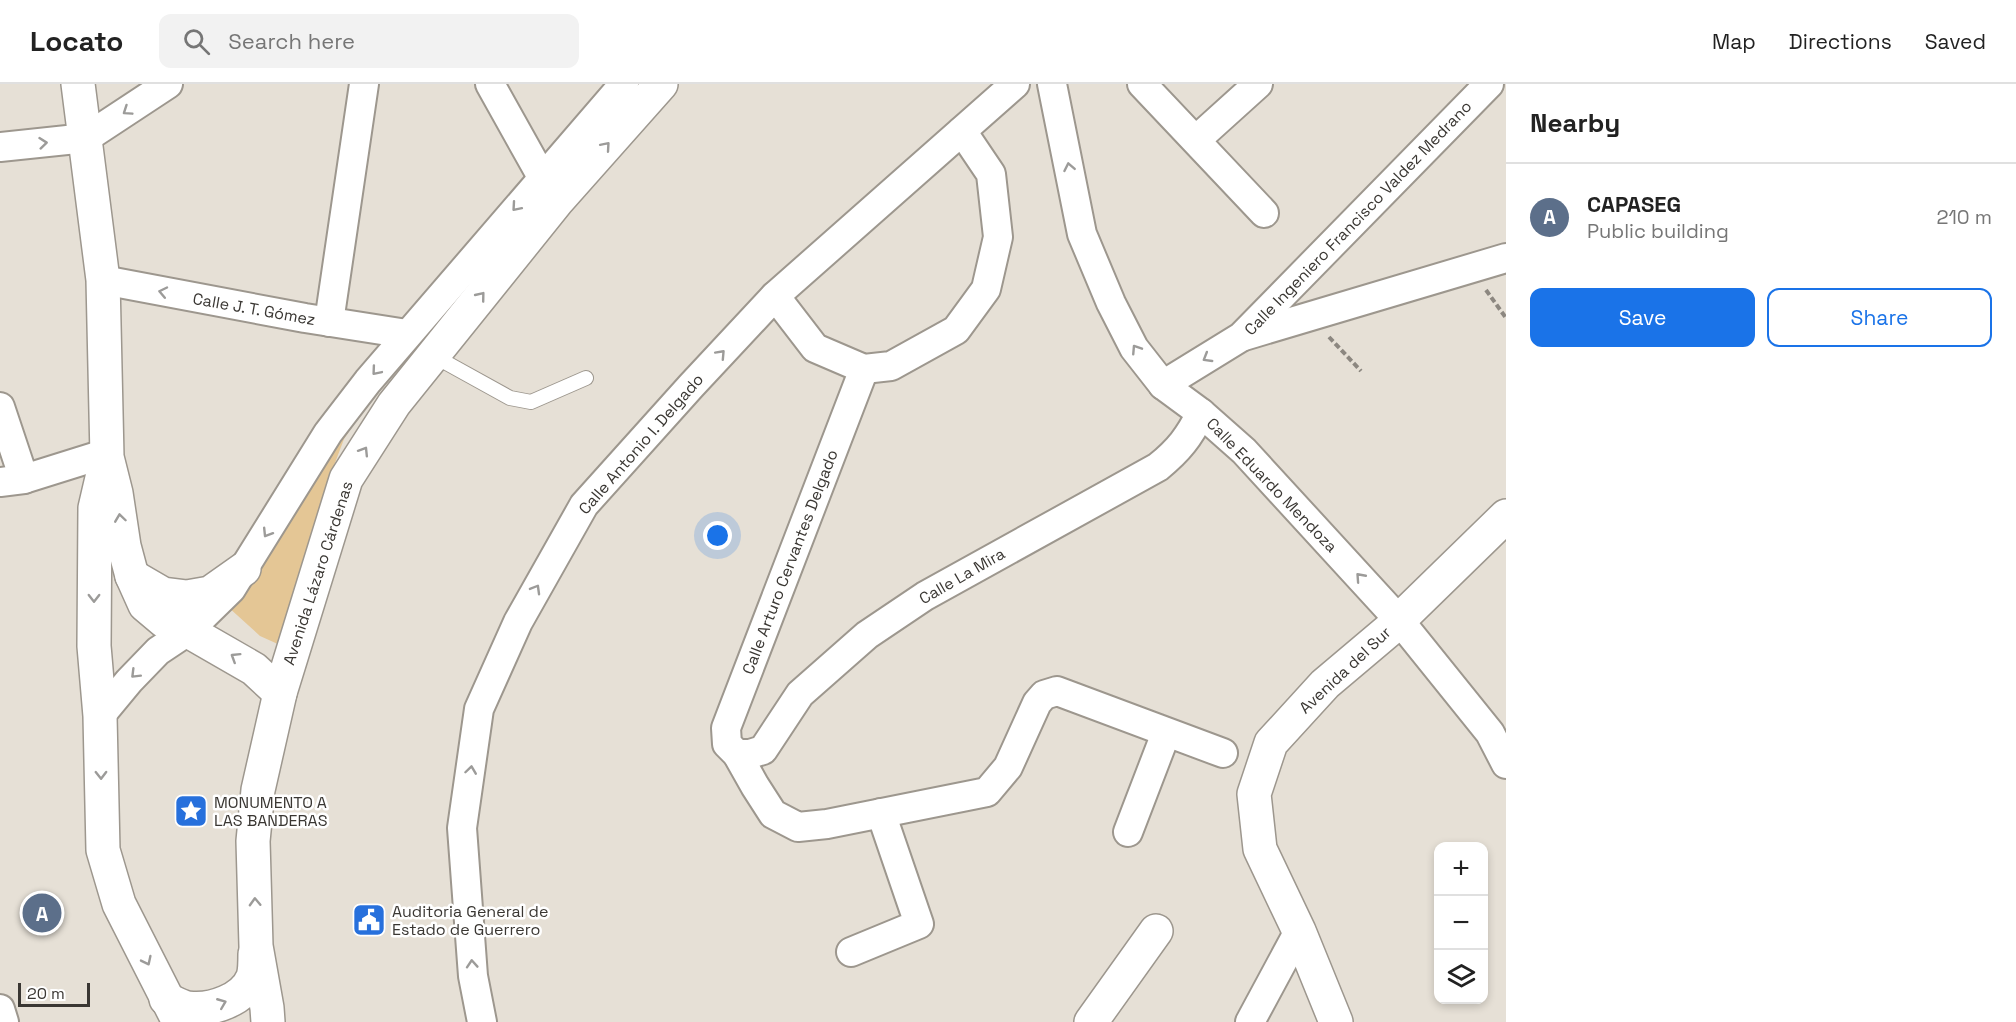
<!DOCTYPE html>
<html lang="en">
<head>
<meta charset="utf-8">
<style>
  body { margin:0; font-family:"Space Grotesk",sans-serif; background:#f2f2f2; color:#222 }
  .controls { position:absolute; right:18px; bottom:18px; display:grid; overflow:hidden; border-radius:12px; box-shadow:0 3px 9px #0003 }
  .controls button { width:54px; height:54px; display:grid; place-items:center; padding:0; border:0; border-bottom:2px solid #e0e0e0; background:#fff; color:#222; font:30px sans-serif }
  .scale { position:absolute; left:18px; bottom:15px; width:72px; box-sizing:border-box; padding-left:6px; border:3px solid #3a3733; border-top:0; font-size:16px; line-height:21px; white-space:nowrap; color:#3a3733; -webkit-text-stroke:4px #fff; paint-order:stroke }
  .you { position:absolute; left:718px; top:452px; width:21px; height:21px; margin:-15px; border:4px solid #fff; border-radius:50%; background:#1a73e8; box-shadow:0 0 0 9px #1a73e833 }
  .badge { display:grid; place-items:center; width:39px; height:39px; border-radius:50%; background:#1a73e8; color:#fff; font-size:20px; font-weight:700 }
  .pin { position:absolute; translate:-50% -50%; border:3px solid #fff; box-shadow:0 2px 6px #0006 }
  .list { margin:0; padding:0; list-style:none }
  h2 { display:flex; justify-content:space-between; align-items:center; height:78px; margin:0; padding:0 24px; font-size:26px }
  h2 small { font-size:20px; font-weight:400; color:#767676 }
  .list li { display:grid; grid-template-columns:39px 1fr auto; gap:18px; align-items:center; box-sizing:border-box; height:108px; padding:0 24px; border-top:2px solid #e0e0e0 }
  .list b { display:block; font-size:22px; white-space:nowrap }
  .list p { margin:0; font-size:20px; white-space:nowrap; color:#767676 }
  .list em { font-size:20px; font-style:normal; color:#767676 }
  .actions { display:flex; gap:12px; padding:18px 24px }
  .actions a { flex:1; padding:14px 0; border:2px solid #1a73e8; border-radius:12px; text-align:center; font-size:21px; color:#1a73e8 }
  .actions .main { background:#1a73e8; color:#fff }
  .icon { flex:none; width:33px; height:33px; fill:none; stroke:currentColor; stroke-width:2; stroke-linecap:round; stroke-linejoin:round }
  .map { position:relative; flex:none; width:1506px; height:938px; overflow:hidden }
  header { display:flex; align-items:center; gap:36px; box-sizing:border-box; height:84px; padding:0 30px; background:#fff; border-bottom:2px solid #e0e0e0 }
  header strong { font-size:28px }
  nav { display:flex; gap:33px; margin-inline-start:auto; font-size:21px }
  .search { width:420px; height:54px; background:#f2f2f2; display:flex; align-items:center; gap:15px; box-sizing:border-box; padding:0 21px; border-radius:12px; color:#767676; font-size:22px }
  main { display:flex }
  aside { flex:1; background:#fff }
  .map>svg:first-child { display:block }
  .garden { fill:#e4c695 }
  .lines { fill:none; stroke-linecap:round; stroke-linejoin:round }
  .lane-casing { stroke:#9d978e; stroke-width:16 }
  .street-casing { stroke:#9d978e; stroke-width:32 }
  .secondary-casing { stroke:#9d978e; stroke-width:36 }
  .path { stroke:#8c8780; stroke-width:4; stroke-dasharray:6 3; stroke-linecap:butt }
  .lane { stroke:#fff; stroke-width:14 }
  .street { stroke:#fff; stroke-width:28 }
  .secondary { stroke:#fff; stroke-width:33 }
  .oneway { stroke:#9c9b99 }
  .labels { text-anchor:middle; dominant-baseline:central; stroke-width:5; stroke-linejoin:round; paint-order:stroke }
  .street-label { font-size:16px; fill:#3a3733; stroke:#fff }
  .poi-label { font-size:16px; fill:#3a3733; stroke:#fff; text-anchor:start }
</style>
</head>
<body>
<header>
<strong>Locato</strong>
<div class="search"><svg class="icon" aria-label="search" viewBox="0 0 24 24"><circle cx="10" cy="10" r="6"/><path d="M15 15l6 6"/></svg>Search here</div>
<nav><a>Map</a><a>Directions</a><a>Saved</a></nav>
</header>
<main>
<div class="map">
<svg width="1506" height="938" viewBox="0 0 1506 938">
  <rect width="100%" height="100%" fill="#e6e0d6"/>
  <!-- garden -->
  <path class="garden" d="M374 310 344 355 324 408 280 561 260 552 227 522 319 373Z"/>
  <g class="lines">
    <defs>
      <path id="lane" d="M434 272 510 314 531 318 586 294"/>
      <g id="street">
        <path d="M490 0 542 93"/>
        <path d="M1052 0 1082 150 1111 219 1134 264 1163 301 1201 329 1244 367 1399 536 1490 649 1506 680"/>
        <path d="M1142 0 1264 129"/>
        <path d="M1196 56 1258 0"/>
        <path d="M0 63 86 54 168 0"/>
        <path d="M103 196 305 234 407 250"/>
        <path d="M775 212 815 264 864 285 891 282 956 246 986 205 998 153 991 90 962 47"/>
        <path d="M329 238 364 0"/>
        <path d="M1244 252 1506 174"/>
        <path d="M864 285 726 644 727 660 737 670 755 702 773 730 798 743 827 740 987 708 1008 683 1037 619 1044 611 1057 607 1223 669"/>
        <path d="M1163 301 1241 253 1489 0"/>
        <path d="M0 323 24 395"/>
        <path d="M0 398 24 395 107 369"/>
        <path d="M100 632 129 597 158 567 188 547 231 505 328 349 368 297 624 0"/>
        <path d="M737 670H750L763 666 800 610 867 551 925 512 1158 383C1179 366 1189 353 1201 329"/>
        <path d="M1128 748 1166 649"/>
        <path d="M851 868 919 840 881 729"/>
        <path d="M0 925 4 938"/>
        <path d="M482 938 473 892 462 744 479 625 518 538 584 421 691 302 775 212 1015 0"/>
        <path d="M1250 938 1299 847"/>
      </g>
      <g id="secondary">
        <path d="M78 0 103 196 107 373 116 409 124 462 132 492 145 521 164 537 188 547 254 585 280 609"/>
        <path d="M105 381 95 424 94 562 100 632 103 766 119 820 179 938"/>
        <path d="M132 492 163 510 187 513 210 509 244 485"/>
        <path d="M166 915C173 918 181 923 188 924 211 927 244 916 253 893 255 887 255 877 255 870"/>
        <path d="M268 938 267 924 256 862 253 757 258 706 280 609 346 395 394 320 558 116 661 0"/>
        <path d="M1091 938 1156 847"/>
        <path d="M1336 938 1299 847 1260 765 1254 710 1271 659 1325 600 1389 546 1506 432"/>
      </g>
    </defs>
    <!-- lane casing -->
    <use href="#lane" class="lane-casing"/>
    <!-- street casing -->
    <use href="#street" class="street-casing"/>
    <!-- secondary casing -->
    <use href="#secondary" class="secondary-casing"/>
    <!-- path -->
    <g class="path">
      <path d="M1486 206 1506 234"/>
      <path d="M1329 253 1361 287"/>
    </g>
    <!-- lane -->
    <use href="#lane" class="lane"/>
    <!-- street -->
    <use href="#street" class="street"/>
    <!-- secondary -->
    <use href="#secondary" class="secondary"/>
  </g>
  <!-- one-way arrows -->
  <defs><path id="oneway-chevron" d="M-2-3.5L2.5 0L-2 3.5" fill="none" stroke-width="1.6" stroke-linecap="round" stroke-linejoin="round" transform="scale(1.5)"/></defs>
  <g class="oneway">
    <use href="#oneway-chevron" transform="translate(127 27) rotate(146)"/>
    <use href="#oneway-chevron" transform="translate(43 59) rotate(-6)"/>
    <use href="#oneway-chevron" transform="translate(606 62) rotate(-49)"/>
    <use href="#oneway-chevron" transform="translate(1069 83) rotate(-101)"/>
    <use href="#oneway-chevron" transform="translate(516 123) rotate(131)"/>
    <use href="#oneway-chevron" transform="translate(163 208) rotate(-168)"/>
    <use href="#oneway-chevron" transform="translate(481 212) rotate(-51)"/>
    <use href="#oneway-chevron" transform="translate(1136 265) rotate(-123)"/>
    <use href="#oneway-chevron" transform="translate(721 270) rotate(-47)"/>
    <use href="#oneway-chevron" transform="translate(1207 274) rotate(149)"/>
    <use href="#oneway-chevron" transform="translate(376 287) rotate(130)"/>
    <use href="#oneway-chevron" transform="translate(364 367) rotate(-58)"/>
    <use href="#oneway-chevron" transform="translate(120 434) rotate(-98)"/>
    <use href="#oneway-chevron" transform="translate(267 449) rotate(122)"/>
    <use href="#oneway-chevron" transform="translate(1360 493) rotate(-132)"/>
    <use href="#oneway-chevron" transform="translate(536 505) rotate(-60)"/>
    <use href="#oneway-chevron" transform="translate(94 514) rotate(90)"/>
    <use href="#oneway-chevron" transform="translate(235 573) rotate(-148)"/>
    <use href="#oneway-chevron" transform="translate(135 590) rotate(135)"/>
    <use href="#oneway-chevron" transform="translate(471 686) rotate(-82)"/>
    <use href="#oneway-chevron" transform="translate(101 691) rotate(89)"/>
    <use href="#oneway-chevron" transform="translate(255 818) rotate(-92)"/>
    <use href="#oneway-chevron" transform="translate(147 877) rotate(64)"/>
    <use href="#oneway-chevron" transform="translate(472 880) rotate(-94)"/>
    <use href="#oneway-chevron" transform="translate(222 919) rotate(-22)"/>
  </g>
  <!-- icons -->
  <defs>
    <symbol id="sight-square" viewBox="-11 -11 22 22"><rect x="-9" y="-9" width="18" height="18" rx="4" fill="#2770dc" stroke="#fff"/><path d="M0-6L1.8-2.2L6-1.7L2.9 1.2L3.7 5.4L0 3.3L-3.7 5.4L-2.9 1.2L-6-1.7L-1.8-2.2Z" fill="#fff"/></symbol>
    <symbol id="civic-square" viewBox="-11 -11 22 22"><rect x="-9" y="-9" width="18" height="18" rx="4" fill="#2770dc" stroke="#fff"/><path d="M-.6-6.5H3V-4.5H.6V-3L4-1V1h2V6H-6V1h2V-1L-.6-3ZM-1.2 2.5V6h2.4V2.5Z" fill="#fff"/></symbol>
  </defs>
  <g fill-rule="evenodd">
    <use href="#sight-square" x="172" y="708" width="38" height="38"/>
    <use href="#civic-square" x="350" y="817" width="38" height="38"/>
  </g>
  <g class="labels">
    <!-- street labels -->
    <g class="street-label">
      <text transform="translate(1358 134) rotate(-46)">Calle Ingeniero Francisco Valdez Medrano</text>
      <text transform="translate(254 225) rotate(10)">Calle J. T. Gómez</text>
      <text transform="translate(641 360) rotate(-49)">Calle Antonio I. Delgado</text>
      <text transform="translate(1272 401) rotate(46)">Calle Eduardo Mendoza</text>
      <text transform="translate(790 478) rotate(-69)">Calle Arturo Cervantes Delgado</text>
      <text transform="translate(318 489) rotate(-72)">Avenida Lázaro Cárdenas</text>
      <text transform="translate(962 492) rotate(-30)">Calle La Mira</text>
      <text transform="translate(1345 586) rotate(-43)">Avenida del Sur</text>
    </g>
    <!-- poi labels -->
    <g class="poi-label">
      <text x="214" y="718">MONUMENTO A<tspan x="214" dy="18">LAS BANDERAS</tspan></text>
      <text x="392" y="827">Auditoria General de<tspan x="392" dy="18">Estado de Guerrero</tspan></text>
    </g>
  </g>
</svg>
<div class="controls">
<button>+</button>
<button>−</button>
<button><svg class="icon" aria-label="layers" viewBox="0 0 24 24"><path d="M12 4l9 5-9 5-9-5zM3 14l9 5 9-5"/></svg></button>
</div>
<div class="scale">20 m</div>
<div class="you"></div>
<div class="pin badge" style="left:42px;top:829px;background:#5c6f8a">A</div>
</div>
<aside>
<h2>Nearby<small></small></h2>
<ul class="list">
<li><span class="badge" style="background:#5c6f8a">A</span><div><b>CAPASEG</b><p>Public building</p></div><em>210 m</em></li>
</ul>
<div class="actions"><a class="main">Save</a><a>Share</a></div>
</aside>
</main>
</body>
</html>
